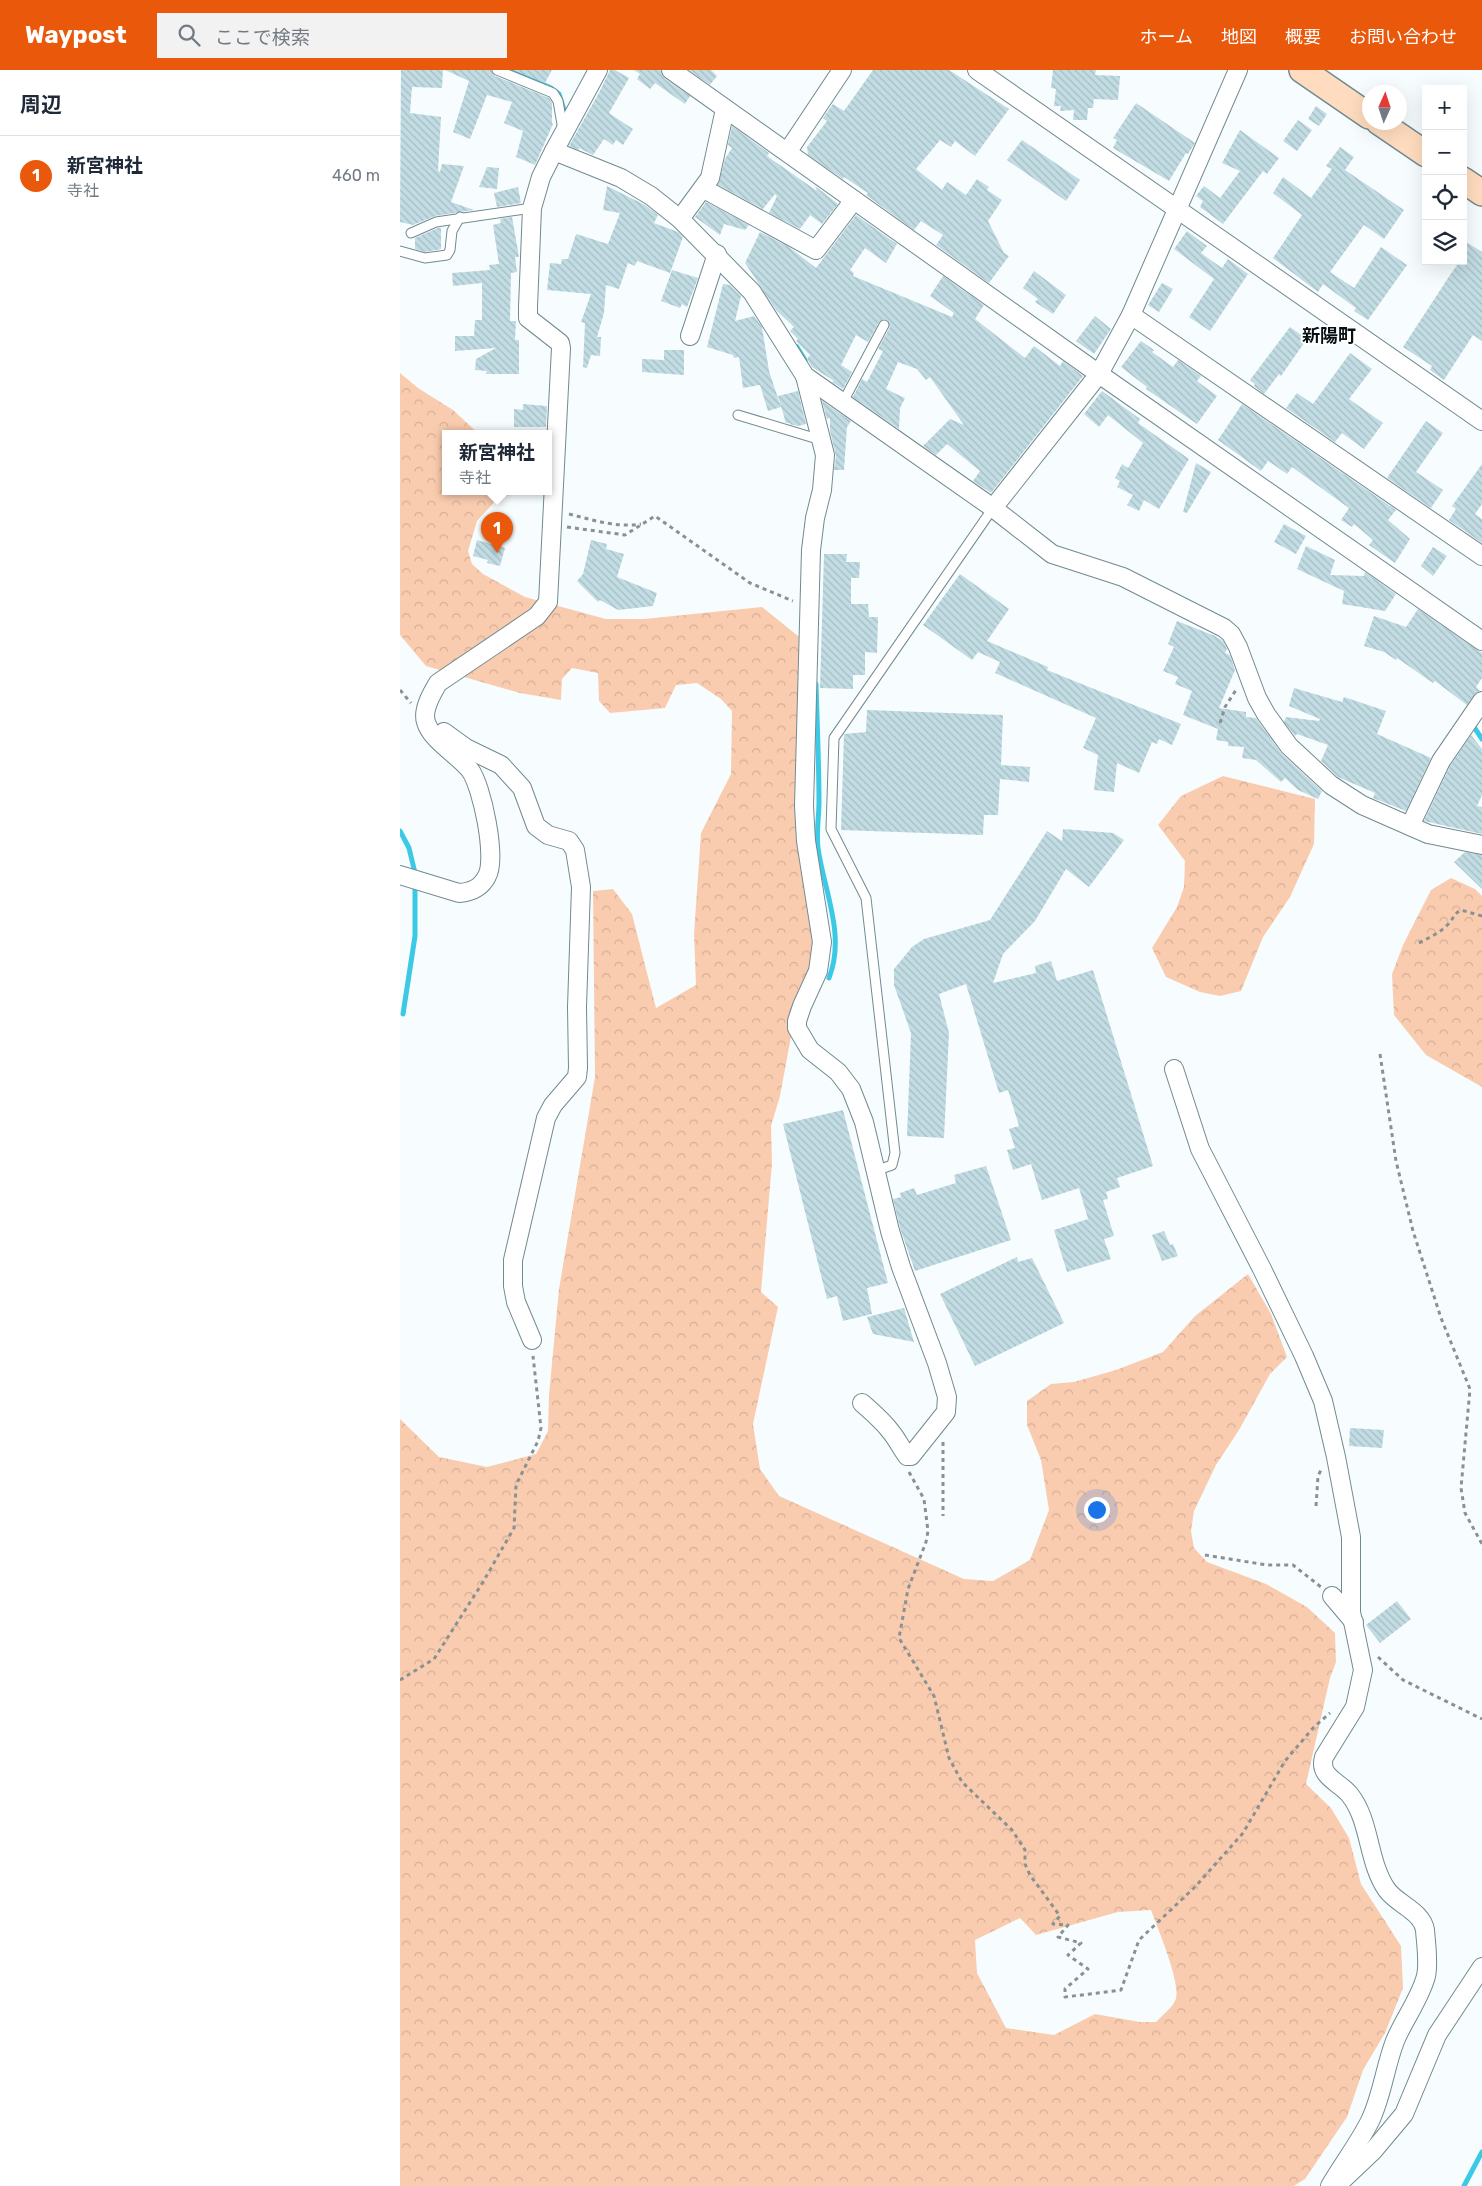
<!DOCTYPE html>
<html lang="ja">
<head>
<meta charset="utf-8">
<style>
  body { margin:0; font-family:Rubik,"Noto Sans JP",sans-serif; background:#f2f2f3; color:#1f2937 }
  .controls { position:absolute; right:15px; top:15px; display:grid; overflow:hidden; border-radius:0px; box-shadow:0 5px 20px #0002 }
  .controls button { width:45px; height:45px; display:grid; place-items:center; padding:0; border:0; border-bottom:1px solid #e0e1e3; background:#fff; color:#1f2937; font:25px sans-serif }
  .compass { position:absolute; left:962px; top:15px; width:45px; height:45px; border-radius:50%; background:#fff; box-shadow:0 5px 20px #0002; rotate:3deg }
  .you { position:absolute; left:696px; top:1439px; width:18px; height:18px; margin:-12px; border:4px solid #fff; border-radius:50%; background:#1a73e8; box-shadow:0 0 0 8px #1a73e833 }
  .badge { display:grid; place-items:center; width:32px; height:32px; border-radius:50%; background:#ea580c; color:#fff; font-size:16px; font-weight:700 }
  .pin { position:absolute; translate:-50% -41px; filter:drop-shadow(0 1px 2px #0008) }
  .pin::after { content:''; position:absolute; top:26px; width:18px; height:15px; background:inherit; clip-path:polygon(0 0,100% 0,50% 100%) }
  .popup { position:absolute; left:42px; top:360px; width:110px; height:65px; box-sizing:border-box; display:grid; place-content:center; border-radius:0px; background:#fff; filter:drop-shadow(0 1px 4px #0005); font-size:16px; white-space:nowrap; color:#747a83 }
  .popup b { font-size:19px; color:#1f2937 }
  .popup::after { content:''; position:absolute; left:50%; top:100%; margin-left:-10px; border:10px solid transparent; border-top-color:#fff }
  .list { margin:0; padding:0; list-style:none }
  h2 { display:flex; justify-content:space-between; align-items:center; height:65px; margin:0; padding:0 20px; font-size:21px }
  h2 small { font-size:16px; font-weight:400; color:#747a83 }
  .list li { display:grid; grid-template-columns:32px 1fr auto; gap:15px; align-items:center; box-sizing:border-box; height:80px; padding:0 20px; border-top:1px solid #e0e1e3 }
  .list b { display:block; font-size:19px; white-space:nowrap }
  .list p { margin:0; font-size:16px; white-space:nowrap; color:#747a83 }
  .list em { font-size:16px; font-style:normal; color:#747a83 }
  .icon { flex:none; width:28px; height:28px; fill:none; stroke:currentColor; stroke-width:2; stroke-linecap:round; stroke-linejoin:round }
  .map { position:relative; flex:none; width:1082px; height:2116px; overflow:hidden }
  header { display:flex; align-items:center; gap:30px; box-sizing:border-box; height:70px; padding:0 25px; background:#ea580c; color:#fff }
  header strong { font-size:24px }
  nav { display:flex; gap:28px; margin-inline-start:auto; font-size:18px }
  .search { width:350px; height:45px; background:#f2f2f3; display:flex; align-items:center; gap:12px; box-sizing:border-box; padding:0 18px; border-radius:0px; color:#747a83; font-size:19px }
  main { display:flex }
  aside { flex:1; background:#fff }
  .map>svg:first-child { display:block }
  .forest { fill:url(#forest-crowns); fill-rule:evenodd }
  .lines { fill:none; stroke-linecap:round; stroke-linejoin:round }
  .stream { stroke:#3cc9e6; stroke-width:5 }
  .building { fill:url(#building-back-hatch) }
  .lane-casing { stroke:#718a90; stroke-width:11 }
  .street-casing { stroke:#718a90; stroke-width:20 }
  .secondary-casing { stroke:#718a90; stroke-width:28 }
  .path { stroke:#899192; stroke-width:3; stroke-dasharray:4 4; stroke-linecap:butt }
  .lane { stroke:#fff; stroke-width:9 }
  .street { stroke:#fff; stroke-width:18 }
  .secondary { stroke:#ffdcbf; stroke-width:25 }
  .labels { text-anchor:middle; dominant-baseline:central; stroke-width:4; stroke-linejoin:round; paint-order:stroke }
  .quarter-label { font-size:18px; font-weight:bold; fill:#071012; stroke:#fff }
</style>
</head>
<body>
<header>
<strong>Waypost</strong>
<div class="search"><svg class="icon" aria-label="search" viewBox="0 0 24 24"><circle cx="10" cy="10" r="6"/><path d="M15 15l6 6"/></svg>ここで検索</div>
<nav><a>ホーム</a><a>地図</a><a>概要</a><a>お問い合わせ</a></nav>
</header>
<main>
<aside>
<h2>周辺<small></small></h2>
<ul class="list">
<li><span class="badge">1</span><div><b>新宮神社</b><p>寺社</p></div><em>460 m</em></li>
</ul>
</aside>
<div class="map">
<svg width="1082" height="2116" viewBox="0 0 1082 2116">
  <defs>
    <pattern id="forest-crowns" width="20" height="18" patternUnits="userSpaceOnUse" patternTransform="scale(1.25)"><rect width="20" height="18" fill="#faccaf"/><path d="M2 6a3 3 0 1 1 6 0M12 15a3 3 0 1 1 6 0" fill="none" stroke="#d5ae96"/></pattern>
    <pattern id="building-back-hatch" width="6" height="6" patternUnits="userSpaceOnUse" patternTransform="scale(1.25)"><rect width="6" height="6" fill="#c2dce3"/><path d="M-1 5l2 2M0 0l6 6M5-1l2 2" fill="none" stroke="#a5bcc2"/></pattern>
  </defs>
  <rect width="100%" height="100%" fill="#f7fdfe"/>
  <!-- forest -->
  <g class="forest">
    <path d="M0 303 18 318 53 340 79 364H46V422H119L97 429 77 451 68 481 72 494 83 504 125 527 206 549H244L362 537 403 570 418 878 395 945 380 1026 371 1056 372 1093 361 1222 378 1237 353 1354 360 1399 379 1426 564 1509 593 1511 630 1490 649 1440 641 1390 627 1355V1331L651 1314 674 1312 716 1300 763 1282 795 1246 848 1204 871 1244 887 1287 870 1304 839 1360 816 1395 794 1441 791 1461 794 1478 807 1492 866 1514 907 1537 935 1563 936 1592 930 1608 906 1714 931 1738 949 1768 961 1814 1001 1876 1003 1918 985 1963 963 2000 947 2047 905 2109 894 2116H0V1349L39 1387 87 1397 136 1384 148 1361 149 1325 159 1219 195 1007 193 821 213 819 232 844 256 938 296 915 294 864 301 763 331 704 332 641 321 629 297 613 276 615 265 638 210 643 199 631 198 603 172 598 162 609 161 630 120 623 26 596 0 565ZM751 1840C757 1857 783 1917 775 1931 771 1939 762 1945 756 1952H740L695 1944 654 1965 606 1958 577 1903 575 1870 620 1848 636 1865 718 1842Z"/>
    <path d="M823 706 915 729 914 774 890 827 863 867 841 921 820 926 800 922 766 907 752 878 777 837 784 817 785 791 758 755 781 726Z"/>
    <path d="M1051 808 1075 819 1082 826V1017L1026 985 994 945 992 904 1003 875 1031 820Z"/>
  </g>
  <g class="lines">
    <!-- stream -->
    <g class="stream">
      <path d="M111 0 151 18 159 24 165 43"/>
      <path d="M397 277 405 290"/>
      <path d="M416 614C417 653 419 693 419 732 419 747 416 763 418 778 424 821 446 865 429 908"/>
      <path d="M1074 657 1082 669"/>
      <path d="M0 761 9 778 15 803"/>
      <path d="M3 944 15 866V815"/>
      <path d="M1064 2116 1082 2082"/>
    </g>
  </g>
  <!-- building -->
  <g class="building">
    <path d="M1 0H43L42 18 12 17 10 43 41 47 38 101 40 102 42 94 64 96 51 132 74 140 35 146 13 155 0 152Z"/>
    <path d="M45 0H91L95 6 149 28 152 33V53L153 54 135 95 116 87 123 61 104 53 112 32 87 25 70 69 53 62 69 11Z"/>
    <path d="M113 0H152L145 13Z"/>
    <path d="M210 0H215L229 8 209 43 233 59 223 75 216 70 213 75 204 69 193 85 179 78V80L169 76 200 21Z"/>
    <path d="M234 0H261L265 9 290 26 285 34 255 13 250 19 237 9 240 4Z"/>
    <path d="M289 0H311L317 6 310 15Z"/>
    <path d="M473 0H549L609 39 575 86 555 71 551 77 540 70 516 99 542 120 547 112 566 125 577 109 589 117 587 120 602 130 588 151 604 183 609 186 589 213 536 175 543 165 521 151 514 160 466 125 468 123 444 107 443 109 408 85 407 77 427 51 423 48 433 34 444 41Z"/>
    <path d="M653 0H696L695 5 720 6 718 30 694 29 693 38H688L687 50H673L674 40 660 41 661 36H654L656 19 651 18Z"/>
    <path d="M736 33 795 73 788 84 786 83 769 111 713 78 717 70 713 68Z"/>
    <path d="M916 36 927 44 919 56 908 49Z"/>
    <path d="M898 50 912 60 897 81 883 71Z"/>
    <path d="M332 56 369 83 367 86 417 121 415 116 438 134 422 154 410 145 400 159 369 143 377 126 375 124 363 139 318 115 325 89 332 78 328 75Z"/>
    <path d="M840 60 879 88 867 104 863 101 823 154 800 137 803 131 796 126 804 116 820 128 840 101 822 93Z"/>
    <path d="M622 70 680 110 666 131 607 90Z"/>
    <path d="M940 77 954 87 945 100 1004 140 984 169 964 155 930 202 954 218 981 177 1007 195 968 250 954 241 956 238 923 214 918 222 873 188 902 145 873 123 883 107 911 128 932 99 926 96Z"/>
    <path d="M87 97 99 98 97 119 79 117Z"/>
    <path d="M207 116 245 135 258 145 254 153 278 162 283 167 270 203 237 191 235 196 228 193 219 219 206 215 204 243 197 267H201L200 286 191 285 187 298 183 297 185 253 181 252 191 224 147 220 150 193 161 194 162 189H168L176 164 208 174 220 143 203 140Z"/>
    <path d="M118 117 121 133 97 137 94 123Z"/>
    <path d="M306 132 349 155 345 160 324 154 320 165 295 147Z"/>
    <path d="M456 145 497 174 486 193 465 178 450 200 454 203 453 206 552 247 554 243 530 226 543 206 584 235 575 249 625 288 634 276 660 296 663 291 683 306 591 423 573 411 580 401 547 374 536 385 523 376 550 349 564 355 530 307 526 310 517 299 498 292 486 319 505 328 500 338 499 359 453 327 462 309 467 312 483 281 478 279 490 257 487 250 483 249 479 252 468 272 456 265 441 295 452 302 443 319 432 312 434 311 412 297 407 289 410 285 396 271 398 269 390 261 394 257 376 240 345 193 360 162 389 177 416 198Z"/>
    <path d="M112 147 119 187H115L117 202 111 203 110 251H116L115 270H119V304H86L87 301 75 300 76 289 96 278 55 281V266H74L75 250H82V213L53 216 52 203 90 200 89 195 99 194 93 155 101 153 100 149Z"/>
    <path d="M38 158H41V179L25 182 15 179V168Z"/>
    <path d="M787 161 807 176 801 183 822 198 828 189 848 204 810 261 789 247 814 209 774 179Z"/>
    <path d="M1063 170 1082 182V271L1073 265 1044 310 1030 300 1032 296 1003 277 1050 205 1060 191H1063Z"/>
    <path d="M272 200 298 208 287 237 282 234 280 238 261 231Z"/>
    <path d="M634 201 666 225 653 244 635 232 638 229 623 218Z"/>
    <path d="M762 213 773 219 759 242 748 235Z"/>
    <path d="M323 214 330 215 341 226 335 251 354 246 362 257 369 301 381 337 368 341 360 315 343 318 339 287 334 288 333 285 307 277Z"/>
    <path d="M695 246 711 259 694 284 676 271Z"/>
    <path d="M890 257 907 269 881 306 879 304 864 324 854 316 855 314 850 310Z"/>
    <path d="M741 271 754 280 752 282 773 297 778 290 801 306 797 311 817 326 797 354 746 319 747 317 721 297Z"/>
    <path d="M264 280H284V305L242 302V289L264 290Z"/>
    <path d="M950 283 972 299 949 329 983 353 964 379 942 363 935 372 886 338 897 323 913 334Z"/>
    <path d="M398 321 406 354 398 356 389 354 391 353H386L378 326Z"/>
    <path d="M702 321 740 349 738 353 789 389 759 439 744 430 739 441 727 435 733 425 717 417 720 411 715 408 722 394 728 398 743 373 708 345 699 357 684 344Z"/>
    <path d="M422 331 451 351 447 357 444 400H434L436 386 430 361V348L427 349Z"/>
    <path d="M123 334 147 336 146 357H114V339L123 340Z"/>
    <path d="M842 334 996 440 988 450 1010 469 995 493 969 475 973 470 954 454 952 457 941 450 949 438 892 397 887 404 868 391 861 401 818 370Z"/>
    <path d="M1026 351 1043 363 1016 402 1043 420 1031 438 987 408Z"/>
    <path d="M796 393 811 402 787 443 783 442Z"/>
    <path d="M1082 394V434L1075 444 1082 449V473L1049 450 1056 439 1052 436Z"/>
    <path d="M884 454 906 466 896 484 874 472Z"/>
    <path d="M77 470 105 478 100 496 87 493 88 490 73 486Z"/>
    <path d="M191 470 207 474 206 479 224 484 217 507 257 523 253 536 218 540 200 530 198 532 177 511 183 504Z"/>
    <path d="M906 476 935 490 930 505 964 506 965 502 996 524 985 541 942 534 944 521 897 499Z"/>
    <path d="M1033 477 1047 486 1033 506 1021 496Z"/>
    <path d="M424 484H447L446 492H460L459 508H451V534H468L469 547H478L477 583 465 582V605H453V619L420 618Z"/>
    <path d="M560 504 609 539 587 571 648 597 647 600 781 654 772 675 759 669 757 674 752 672 739 703 717 693 714 722 694 720 698 685 683 678 696 648 595 603 600 592 578 582 572 590 523 555Z"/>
    <path d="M1018 539 1082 583V608L1076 617 1080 621 1074 625 1067 635 1035 611 1033 613 997 588 996 590 984 582 964 576 974 546 1006 557Z"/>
    <path d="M777 551 815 566 823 571 827 579 825 583 830 585 835 600 819 638 846 642V647L856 648 882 684 922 721 918 729 898 720 885 708 881 712 856 690 842 688 844 677 828 676V672L816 670 818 659 783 645 792 621 775 614 778 607 763 601 774 577 768 574Z"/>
    <path d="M894 618 942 632 944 627 986 641 977 664 1031 688 1006 741 973 728 975 723 938 707 921 691 928 675 897 664 895 666 884 652 886 647 919 651 920 649 889 636Z"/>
    <path d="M467 640 603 645 601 695 630 697 629 712 600 709 598 745H584L583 765 441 760 444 664 466 662Z"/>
    <path d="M1071 665 1082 679V725L1077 736 1082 737V764L1024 751 1050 696Z"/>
    <path d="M663 759 713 763 724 770 689 817 666 799 635 851 603 884 593 913 636 903 635 896 651 891 657 911 693 900 753 1096 717 1108 720 1117 706 1122 708 1129 703 1130 714 1166 704 1169 711 1189 667 1202 654 1160 688 1149 679 1118 642 1130 631 1094 613 1100 607 1080 615 1078 609 1059 619 1056 608 1020 599 1023 566 914 539 924 549 963 544 1068 507 1066 511 963 494 915V899L512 877 524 869 590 850 647 761 662 771Z"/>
    <path d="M1065 782 1082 785V819L1054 792Z"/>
    <path d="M443 1040 488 1213 467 1218 472 1244 443 1251 437 1226 427 1229 383 1054Z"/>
    <path d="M586 1096 611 1170 515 1201 500 1158 493 1129 501 1127 500 1123 514 1118 517 1125 556 1113 554 1105Z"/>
    <path d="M764 1161 770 1175 773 1174 778 1186 762 1191 752 1165Z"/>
    <path d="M617 1187 618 1192 632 1188 664 1253 575 1296 540 1224Z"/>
    <path d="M504 1238 514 1272 473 1264 467 1247Z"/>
    <path d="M950 1358 984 1360 982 1378 949 1376Z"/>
    <path d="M997 1531 1011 1549 980 1573 966 1555Z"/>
  </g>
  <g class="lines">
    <defs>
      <g id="lane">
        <path d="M97 0 153 23 158 31 163 60"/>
        <path d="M11 163 36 152 132 138"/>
        <path d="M0 181 25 188 47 185 50 180 52 161 60 147"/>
        <path d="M443 332 484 255"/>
        <path d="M338 345 421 370"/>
        <path d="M475 1101 492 1095 495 1083 466 828 431 759 434 668 593 438"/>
      </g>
      <g id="street">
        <path d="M198 0 154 81 221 108 251 126 280 149 352 222 405 306 593 438 652 484 723 507 824 558 831 564 838 577 857 628 866 644 889 676 931 715 962 735 1028 764 1082 775"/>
        <path d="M271 0 699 304 1082 571"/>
        <path d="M577 0 1082 351"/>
        <path d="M388 81 442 0"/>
        <path d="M304 119 416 180 454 130"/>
        <path d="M280 149 310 108 325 39"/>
        <path d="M731 245 1082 486"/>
        <path d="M290 266 317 184"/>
        <path d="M405 306 425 385 422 420 415 448 411 480 404 736 406 771 422 872 418 901 402 936 397 951V958L410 980 438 1002 451 1019 464 1052 490 1161 501 1197 537 1293 547 1327 546 1342 511 1386H507C501 1378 497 1369 491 1362 483 1351 472 1342 462 1333"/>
        <path d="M593 438 699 304 731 245 838 0"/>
        <path d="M44 662 66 678 101 695 122 718 136 756 148 765 169 771 175 780 181 817 177 937 178 998 177 1007 153 1035 146 1048 113 1190V1216L116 1232 132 1270"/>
        <path d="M1010 756 1041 691 1082 631"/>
        <path d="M0 805 59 823C72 822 81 818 87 806 97 788 82 716 70 700 58 685 31 670 26 652 22 640 32 623 38 613L137 546 148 532 161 278 160 273 128 248V237L132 138 141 107 154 81"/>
        <path d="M774 999 800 1079 862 1199 904 1286 923 1331 936 1387 951 1467V1542L963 1600 955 1637 924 1687C918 1707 940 1712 950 1725 971 1752 967 1791 987 1820 997 1834 1022 1841 1025 1860 1026 1874 1029 1893 1026 1906 1020 1929 1004 1949 995 1971 985 1997 982 2026 970 2051 959 2073 943 2094 930 2116"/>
        <path d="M932 1526 954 1552"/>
        <path d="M936 2116 973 2081 1004 2044 1037 1965 1082 1897"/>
      </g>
      <g id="secondary">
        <path d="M902 0 969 46"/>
        <path d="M979 52 1026 84"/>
        <path d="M1063 110 1082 123"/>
      </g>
    </defs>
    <!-- lane casing -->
    <use href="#lane" class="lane-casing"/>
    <!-- street casing -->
    <use href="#street" class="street-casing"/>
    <!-- secondary casing -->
    <use href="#secondary" class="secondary-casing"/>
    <!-- path -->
    <g class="path">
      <path d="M169 444C193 450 216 458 241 454"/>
      <path d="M167 457 225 465 255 446 350 513 393 531"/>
      <path d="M0 620 11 633"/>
      <path d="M820 653 825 637 836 620"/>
      <path d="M1019 873C1030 867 1042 862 1050 852 1054 847 1054 844 1061 840L1082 846"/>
      <path d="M980 984 996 1091 1013 1161 1041 1248 1070 1319 1061 1418 1065 1443 1082 1474"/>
      <path d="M543 1372V1446"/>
      <path d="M509 1402 524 1429 528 1461 526 1472 508 1519 499 1568 534 1626 549 1688 562 1712 612 1760 625 1780V1794L630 1805 660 1846 653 1854 668 1855 658 1867 681 1873 668 1885 688 1899 665 1919V1927L721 1920 739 1870 796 1816 843 1763 885 1691 914 1657 930 1643"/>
      <path d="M916 1436 918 1406 921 1400"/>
      <path d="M805 1485 867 1495H893L921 1517"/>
      <path d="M978 1587 1003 1610 1082 1649"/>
      <path d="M0 1610 34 1589 83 1512 114 1458 116 1415 138 1371 141 1358 133 1286"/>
    </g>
    <!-- lane -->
    <use href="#lane" class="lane"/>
    <!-- street -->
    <use href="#street" class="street"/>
    <!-- secondary -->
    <use href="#secondary" class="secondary"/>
  </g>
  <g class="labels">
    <!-- quarter labels -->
    <g class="quarter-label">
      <text x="929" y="266">新陽町</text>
    </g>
  </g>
</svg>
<div class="controls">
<button>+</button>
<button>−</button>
<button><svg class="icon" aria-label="locate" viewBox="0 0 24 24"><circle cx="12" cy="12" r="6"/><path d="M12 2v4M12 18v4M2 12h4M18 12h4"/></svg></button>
<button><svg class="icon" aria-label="layers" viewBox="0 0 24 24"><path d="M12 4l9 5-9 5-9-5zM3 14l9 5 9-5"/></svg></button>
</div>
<svg class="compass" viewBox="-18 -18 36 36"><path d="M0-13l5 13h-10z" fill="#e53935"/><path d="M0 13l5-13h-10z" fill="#747a83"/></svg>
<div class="you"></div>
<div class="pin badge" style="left:97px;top:483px">1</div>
<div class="popup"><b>新宮神社</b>寺社</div>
</div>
</main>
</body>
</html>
